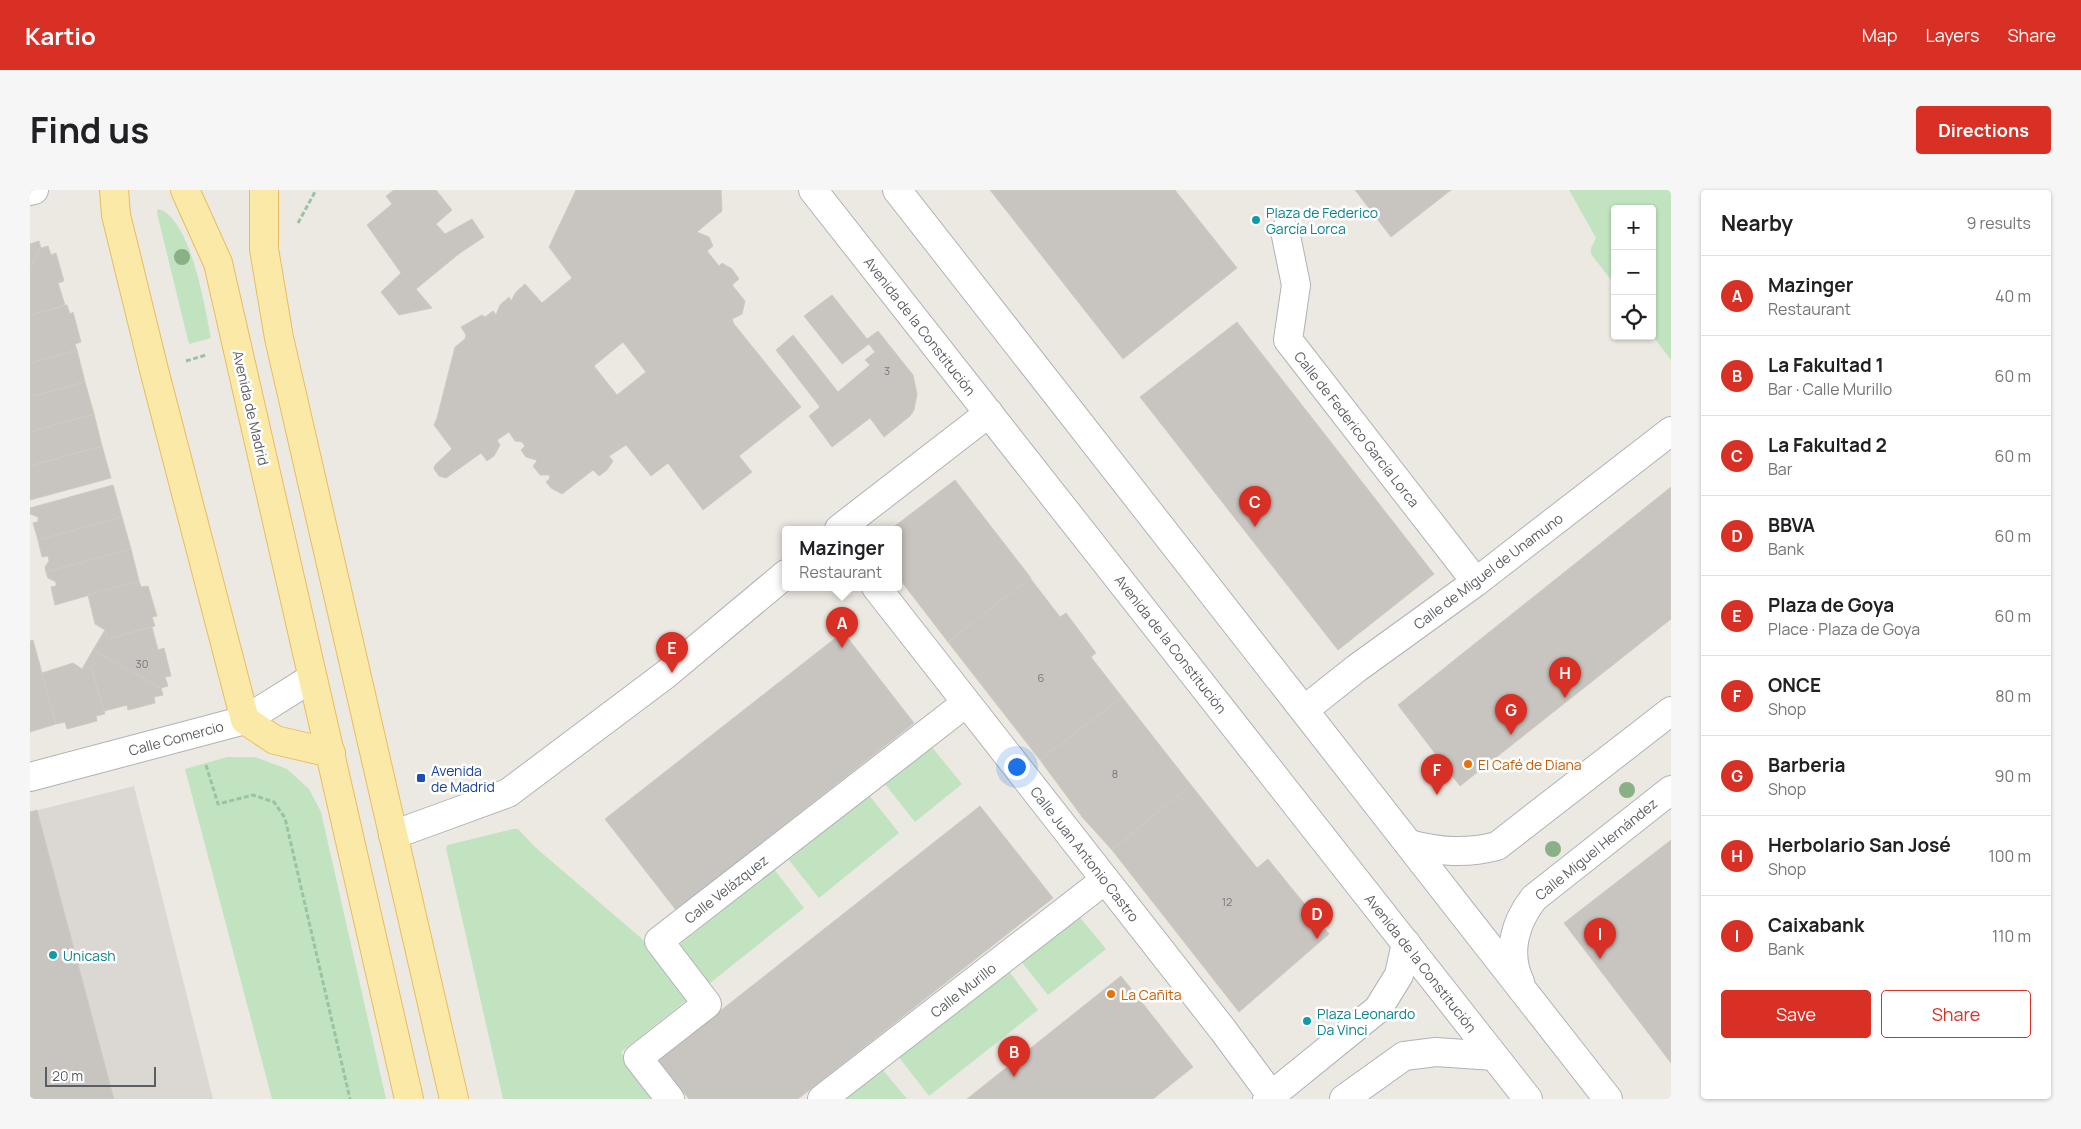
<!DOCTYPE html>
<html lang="en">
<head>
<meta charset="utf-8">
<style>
  body { margin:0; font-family:Manrope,sans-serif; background:#f6f6f6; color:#202124 }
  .controls { position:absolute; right:15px; top:15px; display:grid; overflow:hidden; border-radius:5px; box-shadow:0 1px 4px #0004 }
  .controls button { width:45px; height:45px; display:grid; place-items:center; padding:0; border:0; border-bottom:1px solid #e0e0e0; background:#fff; color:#202124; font:25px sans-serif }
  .scale { position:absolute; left:15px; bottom:12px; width:111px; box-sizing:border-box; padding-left:5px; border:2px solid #5a5e62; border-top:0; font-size:14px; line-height:18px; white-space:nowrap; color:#5a5e62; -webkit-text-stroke:4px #fff; paint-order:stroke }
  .you { position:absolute; left:986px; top:576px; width:18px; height:18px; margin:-12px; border:4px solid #fff; border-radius:50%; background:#1a73e8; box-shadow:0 0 0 8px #1a73e833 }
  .badge { display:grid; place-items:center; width:32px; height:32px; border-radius:50%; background:#d93025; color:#fff; font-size:16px; font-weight:700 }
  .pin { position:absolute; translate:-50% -41px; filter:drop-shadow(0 1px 2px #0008) }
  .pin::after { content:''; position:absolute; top:26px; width:18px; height:15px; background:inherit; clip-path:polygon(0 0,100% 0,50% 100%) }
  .popup { position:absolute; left:752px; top:336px; width:120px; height:65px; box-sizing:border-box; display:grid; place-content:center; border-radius:5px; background:#fff; filter:drop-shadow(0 1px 4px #0005); font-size:16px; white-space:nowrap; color:#757577 }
  .popup b { font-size:19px; color:#202124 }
  .popup::after { content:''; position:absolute; left:50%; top:100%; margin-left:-10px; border:10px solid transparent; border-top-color:#fff }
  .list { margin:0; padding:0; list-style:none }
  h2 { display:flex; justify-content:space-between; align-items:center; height:65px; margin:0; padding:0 20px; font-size:21px }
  h2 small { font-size:16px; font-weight:400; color:#757577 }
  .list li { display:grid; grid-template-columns:32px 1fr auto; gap:15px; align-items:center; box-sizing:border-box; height:80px; padding:0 20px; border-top:1px solid #e0e0e0 }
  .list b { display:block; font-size:19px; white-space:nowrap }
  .list p { margin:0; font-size:16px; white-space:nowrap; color:#757577 }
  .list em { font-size:16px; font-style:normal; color:#757577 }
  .actions { display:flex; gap:10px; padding:15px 20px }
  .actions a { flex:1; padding:11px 0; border:1px solid #d93025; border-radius:5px; text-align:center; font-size:18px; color:#d93025 }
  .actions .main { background:#d93025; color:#fff }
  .icon { flex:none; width:28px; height:28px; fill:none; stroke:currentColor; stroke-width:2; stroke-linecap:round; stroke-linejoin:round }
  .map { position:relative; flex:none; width:1641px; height:909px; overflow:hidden; border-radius:5px }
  header { display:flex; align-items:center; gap:30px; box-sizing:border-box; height:70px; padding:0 25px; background:#d93025; color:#fff }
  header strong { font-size:24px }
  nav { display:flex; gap:28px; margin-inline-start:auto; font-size:18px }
  .intro { display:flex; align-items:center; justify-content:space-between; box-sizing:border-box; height:120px; padding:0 30px }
  h1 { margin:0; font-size:35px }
  .button { padding:12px 22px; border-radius:5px; background:#d93025; color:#fff; font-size:18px; font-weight:700 }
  main { display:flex; gap:30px; padding:0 30px }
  aside { flex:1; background:#fff; border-radius:5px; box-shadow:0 1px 4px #0004 }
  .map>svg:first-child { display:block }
  .industrial { fill:#dbd8d4 }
  .green { fill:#c1e3bf }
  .building { fill:#c8c4bf; stroke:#d0cbc0; fill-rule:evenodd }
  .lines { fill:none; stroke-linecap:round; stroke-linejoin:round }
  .minor-casing { stroke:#afb3b7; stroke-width:30 }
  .major-casing { stroke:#eabc5d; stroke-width:30 }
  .path { stroke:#99c3a2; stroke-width:3; stroke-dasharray:5 2.5; stroke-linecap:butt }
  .minor { stroke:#fff; stroke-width:28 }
  .major { stroke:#fbe9a8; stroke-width:28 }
  .tree { fill:#8ab085 }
  .culture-dot { fill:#0f9aa8; stroke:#fff; stroke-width:2 }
  .food-dot { fill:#e8710a; stroke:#fff; stroke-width:2 }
  .transit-dot { fill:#1a4fb4; stroke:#fff; stroke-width:2 }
  .labels { text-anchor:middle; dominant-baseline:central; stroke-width:5; stroke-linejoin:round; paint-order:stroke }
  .number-label { font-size:11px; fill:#767879 }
  .culture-label { font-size:14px; fill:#0d838f; stroke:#fff; text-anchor:start }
  .street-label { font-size:14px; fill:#5a5e62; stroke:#fff }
  .food-label { font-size:14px; fill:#c56008; stroke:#fff; text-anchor:start }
  .transit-label { font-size:14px; fill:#164399; stroke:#fff; text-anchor:start }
</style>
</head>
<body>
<header>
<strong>Kartio</strong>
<nav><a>Map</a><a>Layers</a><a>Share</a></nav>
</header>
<div class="intro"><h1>Find us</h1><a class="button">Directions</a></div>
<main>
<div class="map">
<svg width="1641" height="909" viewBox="0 0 1641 909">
  <rect width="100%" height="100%" fill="#ece9e2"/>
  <!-- industrial -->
  <path class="industrial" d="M104 596 183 909H0V622Z"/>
  <!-- green -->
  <g class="green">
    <path d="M1539 0H1641V170L1622 145V19H1585V95L1561 64V58L1566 48Z"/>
    <path d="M128 19C161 27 175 119 181 148L159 154 127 23Z"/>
    <path d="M901 556 932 594 885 632 855 594Z"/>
    <path d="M197 567H225L257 579 279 599 291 622 356 909H242L155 579Z"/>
    <path d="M839 605 869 643 789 708 759 670Z"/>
    <path d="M483 639H488L505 657 611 748 658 809 591 862 626 909H473L416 658 418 655Z"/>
    <path d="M744 679 774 718 675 797 644 759Z"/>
    <path d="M1047 724 1076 759 1018 805 990 770Z"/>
    <path d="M978 780 1008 820 899 906 868 866Z"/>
    <path d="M852 879 877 909H815Z"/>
  </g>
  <!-- building -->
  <g class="building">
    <path d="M364 0H406L422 20 406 34 415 44 442 29 454 47 430 63 386 99 402 118 369 125 351 102 371 83 337 35 362 14 356 6Z"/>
    <path d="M546 0H691L692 21 667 42 679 47 683 56 677 61 689 76 692 73 702 79 709 89 702 95 715 111 712 124 702 129 704 134 771 217 709 266 722 282 673 320 638 273 621 286 596 255 579 266 583 271 577 280 569 286 563 280 532 304 521 298 516 292 520 288 519 285H510L503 276 507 271 506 270 496 267 491 260 495 256 492 252 485 251 479 242 467 250 470 255 464 266 457 271 451 263 416 288 409 286 404 279 405 275 422 259 404 235 407 228 425 157 435 149 436 145 431 137 452 125 455 127 463 121 466 125 470 115 479 107 481 111 486 102 495 94 512 113 542 88 519 57ZM593 152 616 182 587 205 564 176Z"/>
    <path d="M960 0H1145L1207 78 1093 169Z"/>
    <path d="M1325 0H1421L1361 47Z"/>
    <path d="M9 51 11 58 0 78V54Z"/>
    <path d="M18 56 21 65 26 63 34 91 28 93 35 115 0 125V78L11 58Z"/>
    <path d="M802 105 837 149 848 141 883 185 887 204 884 220 880 226 854 247 840 228 802 257 779 226 790 217 746 160 763 145 808 202 840 175 835 170 845 162 839 154 812 174 774 126Z"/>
    <path d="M37 115 40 124 43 122 51 152 45 154 47 160 0 173V125Z"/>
    <path d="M1207 132 1404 384 1308 460 1110 207Z"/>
    <path d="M47 160 55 192 0 207V173Z"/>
    <path d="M55 192 64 224 0 242V207Z"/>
    <path d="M64 224 72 256 0 276V242Z"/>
    <path d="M72 256 81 288 0 310V276Z"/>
    <path d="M925 290 1001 388 918 452 868 387V339H861Z"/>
    <path d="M83 295 92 327 8 350 3 333 8 332V327L0 324V318Z"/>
    <path d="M1641 297V429L1430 596 1368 515Z"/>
    <path d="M92 327 101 359 16 382 15 377 19 371 18 366 12 367 8 350Z"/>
    <path d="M101 359 109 391 25 415 21 397 26 396V392L18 388 16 382Z"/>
    <path d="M1000 388 1030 427 1036 423 1066 463 1061 467 1092 507 1010 570 918 452Z"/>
    <path d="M109 391 111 397 118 396 127 426 122 427 125 436 77 449 75 440 65 434 58 405Z"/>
    <path d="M122 437 128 460 134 458 141 486 135 487 138 496 131 498 63 460 75 440 77 449Z"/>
    <path d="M813 442 884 533 646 720 575 629Z"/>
    <path d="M3 450 26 534 0 542V451Z"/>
    <path d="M63 460 131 498 133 505 124 507 125 513 98 520 97 515 74 521 61 477 52 479Z"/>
    <path d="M43 473 52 479 61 477 75 524 66 526 67 531 37 539 35 532 26 534 12 483Z"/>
    <path d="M1092 507 1161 595 1082 660 1053 628 1010 570Z"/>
    <path d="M1161 595 1227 678 1238 669 1299 744 1209 822 1082 660Z"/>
    <path d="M950 616 1023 708 768 909H659L628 870Z"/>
    <path d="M7 620 84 909H0V622Z"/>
    <path d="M1641 650V873L1534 733Z"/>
    <path d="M1091 786 1163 877 1123 909H937Z"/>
  </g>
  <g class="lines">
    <defs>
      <g id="minor">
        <path d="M783 0 1498 909"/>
        <path d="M867 0 1578 909"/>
        <path d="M0 1 4 0"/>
        <path d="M1255 41 1266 95 1258 150 1446 392"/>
        <path d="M809 339 959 223"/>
        <path d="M846 397 1193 840 1244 909"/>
        <path d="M1274 520 1327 478 1446 392 1641 241"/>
        <path d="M0 587 215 530 282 488"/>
        <path d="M363 645 478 603 635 485 756 384"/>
        <path d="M1379 654C1409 662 1436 664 1467 656L1641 521"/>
        <path d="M1490 792C1476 763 1485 732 1504 708L1641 600"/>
        <path d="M640 909 608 868 677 814 629 751 936 513"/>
        <path d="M792 909 1075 690"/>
        <path d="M1237 909 1348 819 1369 785 1376 753"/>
        <path d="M1314 909 1374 866 1406 862 1464 866"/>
      </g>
      <g id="major">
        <path d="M84 0 86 25 124 180 215 530 245 550 301 563"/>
        <path d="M155 0 188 73 379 909"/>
        <path d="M234 0V59L249 148 424 909"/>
      </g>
    </defs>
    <!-- minor casing -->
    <use href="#minor" class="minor-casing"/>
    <!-- major casing -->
    <use href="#major" class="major-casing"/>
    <!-- path -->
    <g class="path">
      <path d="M268 33 286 0"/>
      <path d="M156 171 176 165"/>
      <path d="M176 575 188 614 223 605 244 612 255 628 320 909"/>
    </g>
    <!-- minor -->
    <use href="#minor" class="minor"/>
    <!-- major -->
    <use href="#major" class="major"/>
  </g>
  <!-- trees -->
  <g class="tree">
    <circle cx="152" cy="67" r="8"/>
    <circle cx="1597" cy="600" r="8"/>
    <circle cx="1523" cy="659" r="8"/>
  </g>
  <!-- markers -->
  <g class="culture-dot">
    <circle cx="1226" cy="30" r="5"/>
    <circle cx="23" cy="765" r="5"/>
    <circle cx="1277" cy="831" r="5"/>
  </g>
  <g class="food-dot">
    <circle cx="1438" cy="574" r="5"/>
    <circle cx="1081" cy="804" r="5"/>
  </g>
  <rect class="transit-dot" x="386" y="583" width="10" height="10" rx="2.5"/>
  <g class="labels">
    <!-- number labels -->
    <g class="number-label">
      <text x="857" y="180">3</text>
      <text x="112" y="473">30</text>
      <text x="1011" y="487">6</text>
      <text x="1085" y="583">8</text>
      <text x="1197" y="711">12</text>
    </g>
    <!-- culture labels -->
    <g class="culture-label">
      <text x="1236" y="22">Plaza de Federico<tspan x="1236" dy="16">García Lorca</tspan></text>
      <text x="33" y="765">Unicash</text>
      <text x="1287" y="823">Plaza Leonardo<tspan x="1287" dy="16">Da Vinci</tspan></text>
    </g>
    <!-- street labels -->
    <g class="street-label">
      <text transform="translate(890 136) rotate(52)">Avenida de la Constitución</text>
      <text transform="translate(221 218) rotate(77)">Avenida de Madrid</text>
      <text transform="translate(1327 239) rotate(52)">Calle de Federico García Lorca</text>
      <text transform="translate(1458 381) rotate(-37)">Calle de Miguel de Unamuno</text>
      <text transform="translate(1141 454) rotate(52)">Avenida de la Constitución</text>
      <text transform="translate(146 548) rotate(-15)">Calle Comercio</text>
      <text transform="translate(1566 659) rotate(-39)">Calle Miguel Hernández</text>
      <text transform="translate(1055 664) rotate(52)">Calle Juan Antonio Castro</text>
      <text transform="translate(696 699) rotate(-38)">Calle Velázquez</text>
      <text transform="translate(1391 773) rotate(52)">Avenida de la Constitución</text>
      <text transform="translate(933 800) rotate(-38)">Calle Murillo</text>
    </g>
    <!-- food labels -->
    <g class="food-label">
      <text x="1448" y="574">El Café de Diana</text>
      <text x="1091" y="804">La Cañita</text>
    </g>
    <!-- transit labels -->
    <g class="transit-label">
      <text x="401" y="580">Avenida<tspan x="401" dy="16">de Madrid</tspan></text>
    </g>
  </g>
</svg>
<div class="controls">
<button>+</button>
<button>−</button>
<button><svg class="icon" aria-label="locate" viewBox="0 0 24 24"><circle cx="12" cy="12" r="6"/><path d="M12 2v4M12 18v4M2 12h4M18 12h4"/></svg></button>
</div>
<div class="scale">20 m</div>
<div class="you"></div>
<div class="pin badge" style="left:812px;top:458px">A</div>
<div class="popup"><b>Mazinger</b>Restaurant</div>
<div class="pin badge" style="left:984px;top:887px">B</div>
<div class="pin badge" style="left:1225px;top:337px">C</div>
<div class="pin badge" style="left:1287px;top:749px">D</div>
<div class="pin badge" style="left:642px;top:483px">E</div>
<div class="pin badge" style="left:1407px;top:605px">F</div>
<div class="pin badge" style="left:1481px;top:545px">G</div>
<div class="pin badge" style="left:1535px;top:508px">H</div>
<div class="pin badge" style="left:1570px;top:769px">I</div>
</div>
<aside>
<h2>Nearby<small>9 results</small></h2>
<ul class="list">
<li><span class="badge">A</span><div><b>Mazinger</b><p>Restaurant</p></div><em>40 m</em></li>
<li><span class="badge">B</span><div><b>La Fakultad 1</b><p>Bar · Calle Murillo</p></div><em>60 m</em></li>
<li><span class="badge">C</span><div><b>La Fakultad 2</b><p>Bar</p></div><em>60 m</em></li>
<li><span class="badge">D</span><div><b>BBVA</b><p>Bank</p></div><em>60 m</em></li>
<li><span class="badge">E</span><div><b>Plaza de Goya</b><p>Place · Plaza de Goya</p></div><em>60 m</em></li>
<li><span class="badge">F</span><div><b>ONCE</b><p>Shop</p></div><em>80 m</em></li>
<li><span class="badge">G</span><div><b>Barberia</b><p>Shop</p></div><em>90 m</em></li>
<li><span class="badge">H</span><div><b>Herbolario San José</b><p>Shop</p></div><em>100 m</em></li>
<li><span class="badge">I</span><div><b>Caixabank</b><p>Bank</p></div><em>110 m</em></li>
</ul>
<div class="actions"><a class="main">Save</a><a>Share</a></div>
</aside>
</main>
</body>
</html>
